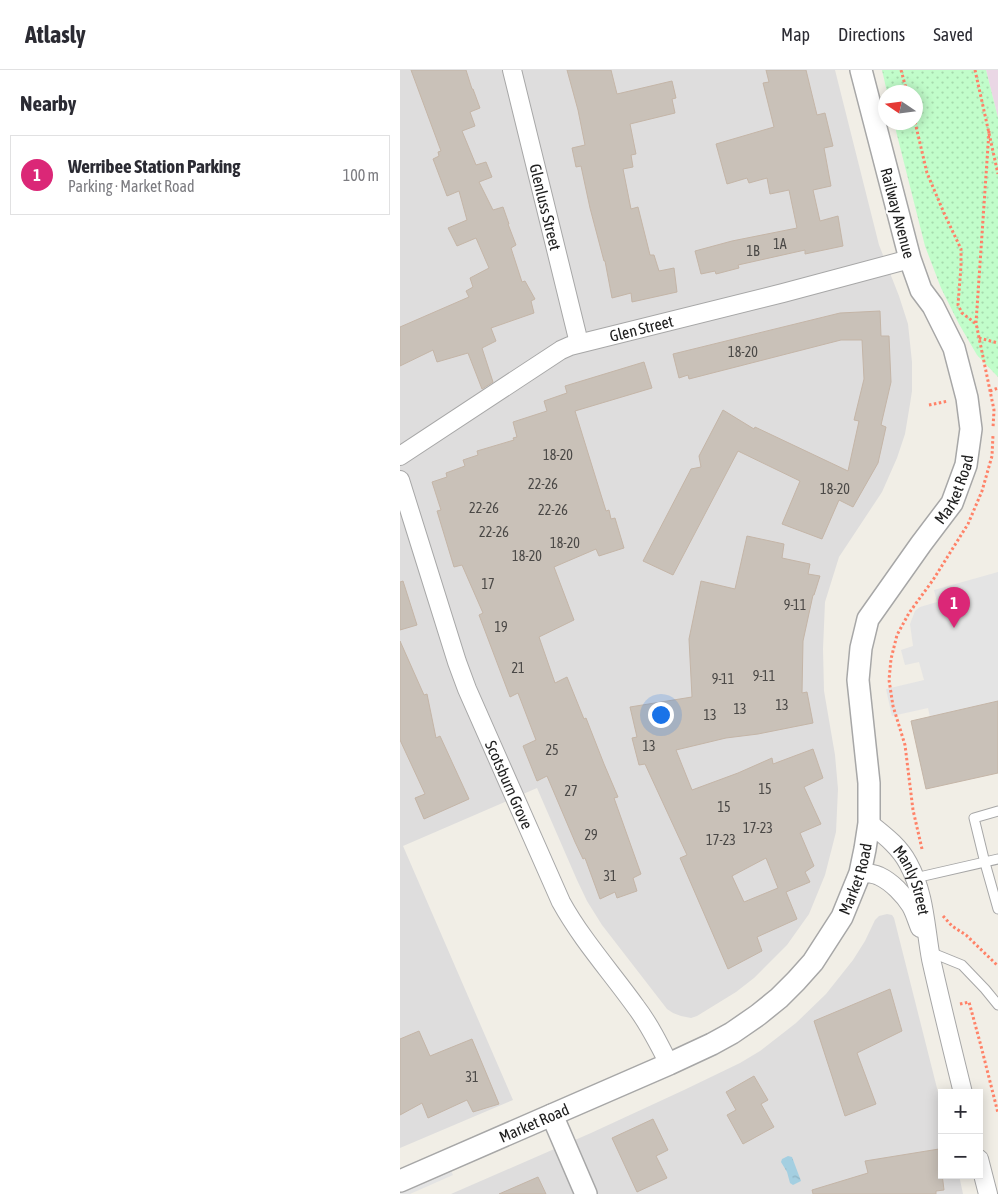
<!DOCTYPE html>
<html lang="en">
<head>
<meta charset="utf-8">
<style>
  body { margin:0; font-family:"Asap Condensed",sans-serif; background:#f2f2f3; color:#2b2b33 }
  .controls { position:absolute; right:15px; bottom:15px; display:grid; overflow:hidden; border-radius:0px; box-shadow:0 2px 12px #0003 }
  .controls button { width:45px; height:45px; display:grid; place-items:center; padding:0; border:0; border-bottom:1px solid #e1e1e2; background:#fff; color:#2b2b33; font:25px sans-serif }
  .compass { position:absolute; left:478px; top:15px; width:45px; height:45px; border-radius:50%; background:#fff; box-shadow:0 2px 12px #0003; rotate:283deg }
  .you { position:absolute; left:260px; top:644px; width:18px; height:18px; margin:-12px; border:4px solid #fff; border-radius:50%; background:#1a73e8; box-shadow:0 0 0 8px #1a73e833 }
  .badge { display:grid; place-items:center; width:32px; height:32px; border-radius:50%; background:#db2777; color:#fff; font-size:16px; font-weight:700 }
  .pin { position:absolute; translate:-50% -41px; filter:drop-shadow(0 1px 2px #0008) }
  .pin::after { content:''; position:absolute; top:26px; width:18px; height:15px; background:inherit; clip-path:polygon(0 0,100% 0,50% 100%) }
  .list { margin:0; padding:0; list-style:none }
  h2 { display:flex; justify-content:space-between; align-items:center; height:65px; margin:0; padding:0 20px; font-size:21px }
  h2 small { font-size:16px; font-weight:400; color:#7c7c81 }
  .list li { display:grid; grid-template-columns:32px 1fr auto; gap:15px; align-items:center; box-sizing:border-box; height:80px; margin:0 10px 10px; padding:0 10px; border:1px solid #e1e1e2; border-radius:0px }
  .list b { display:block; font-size:19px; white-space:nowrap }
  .list p { margin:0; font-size:16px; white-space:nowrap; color:#7c7c81 }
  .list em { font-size:16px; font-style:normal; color:#7c7c81 }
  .map { position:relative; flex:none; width:598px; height:1124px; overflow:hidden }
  header { display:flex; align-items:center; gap:30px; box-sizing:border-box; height:70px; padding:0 25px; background:#fff; border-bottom:1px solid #e1e1e2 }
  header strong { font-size:24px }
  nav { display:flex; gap:28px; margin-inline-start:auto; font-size:18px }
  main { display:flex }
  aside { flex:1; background:#fff }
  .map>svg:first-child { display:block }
  .residential { fill:#dedddd }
  .industrial { fill:#ead7e5 }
  .park { fill:url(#park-dots) }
  .parking { fill:#e4e4e4 }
  .water { fill:url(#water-ripples) }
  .building { fill:#c9c1b8; stroke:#c4b5a7; fill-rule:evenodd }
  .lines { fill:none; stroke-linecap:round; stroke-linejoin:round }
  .service-casing { stroke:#a7a7a7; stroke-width:11 }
  .minor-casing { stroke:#a7a7a7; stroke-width:20 }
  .tertiary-casing { stroke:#a7a7a7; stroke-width:24 }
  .path { stroke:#ff8268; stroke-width:3; stroke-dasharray:2.5 2.5; stroke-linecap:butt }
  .service { stroke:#fff; stroke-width:9 }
  .minor { stroke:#fff; stroke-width:18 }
  .tertiary { stroke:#fff; stroke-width:21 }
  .labels { text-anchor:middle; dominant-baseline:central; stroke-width:4.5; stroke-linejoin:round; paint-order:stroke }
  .number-label { font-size:14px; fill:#4a4846 }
  .street-label { font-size:16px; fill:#202020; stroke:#fff }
</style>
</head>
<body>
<header>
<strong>Atlasly</strong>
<nav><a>Map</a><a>Directions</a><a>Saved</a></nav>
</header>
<main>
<aside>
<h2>Nearby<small></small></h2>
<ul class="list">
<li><span class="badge">1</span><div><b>Werribee Station Parking</b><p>Parking · Market Road</p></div><em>100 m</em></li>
</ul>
</aside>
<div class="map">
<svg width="598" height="1124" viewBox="0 0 598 1124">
  <defs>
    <pattern id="park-dots" width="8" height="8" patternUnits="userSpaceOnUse" patternTransform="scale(1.25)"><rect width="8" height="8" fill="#c1fdca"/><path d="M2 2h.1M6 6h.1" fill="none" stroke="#a6d9ad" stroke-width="1.8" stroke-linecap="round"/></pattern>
    <pattern id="water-ripples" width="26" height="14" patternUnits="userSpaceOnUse" patternTransform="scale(1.25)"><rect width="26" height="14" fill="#a4cfe1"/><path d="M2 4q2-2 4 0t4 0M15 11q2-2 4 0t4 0" fill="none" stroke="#8db1c1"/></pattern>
  </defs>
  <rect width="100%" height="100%" fill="#f1eee6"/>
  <!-- residential -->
  <g class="residential">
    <path d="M0 0H435L479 175 499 226 508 254 512 292V321L510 334 505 364 497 388 482 422 439 487 425 532 423 579 424 621 435 685 438 719 436 762 425 805 409 844 387 875 354 908 336 922 297 946 291 948 281 946 273 943 267 939 202 855 187 831 177 810 137 718 3 776 113 1030 0 1078Z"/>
    <path d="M487 844 492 845 494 848 542 1038V1105H559L563 1124H51L191 1063 284 1020 340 993 360 981 396 953 426 924 453 890 465 871 475 850 479 846Z"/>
  </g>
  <!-- industrial -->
  <path class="industrial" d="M586 0H598V48Z"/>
  <!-- park -->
  <path class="park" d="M482 0H586L598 48V307L577 285 559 254 541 218 525 176 494 53 516 52V22H487Z"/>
  <!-- parking -->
  <g class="parking">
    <path d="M598 502V631L530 647 528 638 492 646 486 619 524 610 519 592 505 595 501 580 513 576 510 554 515 541 520 537 537 532 534 520Z"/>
    <path d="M50 1099 53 1105 10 1124H0V1121Z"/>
  </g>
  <!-- water -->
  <path class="water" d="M388 1086 392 1087 401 1111 393 1115 390 1113 387 1102 381 1092 382 1089Z"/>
  <!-- building -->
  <g class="building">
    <path d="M11 0H66L72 19H73L80 38 70 42 75 56 62 61 76 95 86 92 92 107 79 112 93 140 103 137 109 154H108L116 175 111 178 122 212 125 211 135 229 131 231 134 243 91 258 96 271 82 278 93 312 82 319 68 283 37 292 33 280 0 296V257L69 227 66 221 73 217 70 208 89 198 76 168 57 176 48 158 67 150 59 121 47 126 33 89 39 86 38 82 41 81Z"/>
    <path d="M167 0H211L217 24 272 11 276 28 272 29 275 43 230 54 236 84 231 85 233 97 223 99 231 139 238 137 250 185H254L259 201 274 198 277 222 232 232 231 223 212 228 205 191H204L190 138 181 96 176 97 172 78 185 75 178 40Z"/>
    <path d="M366 0H406L417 45 425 43 433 76 424 78 431 116 413 120 420 151 438 146 443 176 405 184V180L338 195 339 198 316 204 315 201 301 204 295 181 332 171 397 158 389 120 370 124 367 108 349 113 347 108 327 114 316 74 374 57 363 13 369 12Z"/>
    <path d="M480 241 481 266H489L491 312 481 355 486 357 478 393 453 437 439 430 422 469 382 454 400 411 338 381 273 505 243 491 291 399 301 397 299 386 323 340 354 359 355 357 448 401 459 351 454 350 464 309 462 270H441L289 309 288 305 279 308 273 284 440 243Z"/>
    <path d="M244 292 252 318 175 341 206 441 209 440 211 449 215 448 224 478 199 486 196 479 154 497 174 550 139 567 155 613 167 607 184 649 186 648 204 694 218 727 214 728 241 804 233 808 237 821 217 828 215 822 200 829 185 788 183 789 175 772 147 706 137 711 123 676 136 670 118 623 110 627 79 545 83 543 62 495 54 497 37 441 41 440 32 412 47 407 46 403 65 396 63 390 78 385 77 381 114 370 113 368 117 367 113 352 147 341 144 331 167 323 165 316Z"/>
    <path d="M347 466 384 474 382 488 410 494 408 504 420 506 414 525H413L403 571 402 623 407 622 413 653 358 664 326 668 276 680 292 720 338 703 372 688 373 694 413 679 423 708 404 717 421 754 400 763 414 796 405 802 410 812 386 822 397 849 357 867 362 881 328 899 280 788 287 785 245 694 239 695 232 668 237 667 230 637 292 627 289 569 301 511 335 519ZM366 788 378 818 344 832 332 806Z"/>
    <path d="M3 511 17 555 0 560V512Z"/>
    <path d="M0 571 24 625 27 624 36 668 40 666 69 729 24 749 15 728 25 724 0 670Z"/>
    <path d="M598 631V703L526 719 511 651Z"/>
    <path d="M490 919 502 961 457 983 476 1034 445 1046 414 951Z"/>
    <path d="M19 961 30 986 72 969 99 1034 73 1042 67 1030 28 1048 22 1033 0 1045V969Z"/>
    <path d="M354 1006 368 1030 361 1034 374 1057 343 1074 327 1045 336 1040 326 1022Z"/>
    <path d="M253 1049 268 1080 256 1086 267 1108 237 1122 212 1068Z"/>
    <path d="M539 1079 544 1120 536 1121V1124H413L412 1120 468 1103 465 1091Z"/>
    <path d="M138 1107 146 1124H99Z"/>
  </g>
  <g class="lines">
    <defs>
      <g id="service">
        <path d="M598 741 574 748 585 793 598 839"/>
        <path d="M515 808 598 789"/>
        <path d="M530 882 562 895 585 919 598 935"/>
      </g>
      <g id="minor">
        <path id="s1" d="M112 0 179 273"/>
        <path id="s2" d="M0 386 161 280 170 276 383 223 510 189"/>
        <path id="s3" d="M0 410 57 592 67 619 161 832C182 870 211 902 236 937 249 954 259 974 269 994"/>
        <path id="s4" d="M469 753C484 765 499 776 508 793 525 824 525 856 531 889 541 934 552 978 563 1023"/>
        <path d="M460 803C466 803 473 803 479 806 492 812 504 825 511 836 515 843 517 851 520 858"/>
        <path d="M579 1089 588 1124"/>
      </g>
      <g id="tertiary">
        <path d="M152 1045 186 1124"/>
        <path id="s5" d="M0 1111 269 994 312 974 332 963 358 945 379 928 396 911 413 892 442 847 460 803 465 779 469 753V713L458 610 461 578 468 549 521 474 552 433 566 395 571 359 567 328 554 278 533 236 521 220 510 189 461 0"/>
      </g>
    </defs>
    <!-- service casing -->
    <use href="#service" class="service-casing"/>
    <!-- minor casing -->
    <use href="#minor" class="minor-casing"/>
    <!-- tertiary casing -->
    <use href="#tertiary" class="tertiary-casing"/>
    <!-- path -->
    <g class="path">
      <path d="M501 0 507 22"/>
      <path d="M575 0 598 104"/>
      <path d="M515 52 527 103 544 143 561 179V196L558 235 562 243 575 253"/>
      <path d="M589 61 576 253 594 340 593 358"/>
      <path d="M579 268 598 273"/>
      <path d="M590 321 598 318"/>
      <path d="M529 335 548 331"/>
      <path d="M522 779 513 740 505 675 493 636 489 610 491 589 497 565 509 543 533 510 568 454 582 421 592 386 593 365"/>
      <path d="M543 846 552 856 566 865 598 896"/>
      <path d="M560 934 569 932 581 976 598 1043"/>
    </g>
    <!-- service -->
    <use href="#service" class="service"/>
    <!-- minor -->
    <use href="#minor" class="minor"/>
    <!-- tertiary -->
    <use href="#tertiary" class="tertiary"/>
  </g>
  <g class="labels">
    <!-- number labels -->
    <g class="number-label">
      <text x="380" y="174">1A</text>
      <text x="353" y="181">1B</text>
      <text x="343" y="282">18-20</text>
      <text x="158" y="385">18-20</text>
      <text x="143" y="414">22-26</text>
      <text x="435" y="419">18-20</text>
      <text x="84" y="438">22-26</text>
      <text x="153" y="440">22-26</text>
      <text x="94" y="462">22-26</text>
      <text x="165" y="473">18-20</text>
      <text x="127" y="486">18-20</text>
      <text x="88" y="514">17</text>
      <text x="395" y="535">9-11</text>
      <text x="101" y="557">19</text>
      <text x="118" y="598">21</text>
      <text x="364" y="606">9-11</text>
      <text x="323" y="609">9-11</text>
      <text x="382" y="635">13</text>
      <text x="340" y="639">13</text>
      <text x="310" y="645">13</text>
      <text x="249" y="676">13</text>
      <text x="152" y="680">25</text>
      <text x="365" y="719">15</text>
      <text x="171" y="721">27</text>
      <text x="324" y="737">15</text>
      <text x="358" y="758">17-23</text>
      <text x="191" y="765">29</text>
      <text x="321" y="770">17-23</text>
      <text x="210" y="806">31</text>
      <text x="72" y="1007">31</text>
    </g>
    <!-- street labels -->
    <g class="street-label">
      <text stroke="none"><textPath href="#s1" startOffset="141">Glenluss Street</textPath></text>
      <text transform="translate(498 143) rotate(75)">Railway Avenue</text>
      <text stroke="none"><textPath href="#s2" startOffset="276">Glen Street</textPath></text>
      <text stroke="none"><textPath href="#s5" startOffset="986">Market Road</textPath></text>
      <text stroke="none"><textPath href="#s3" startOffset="324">Scotsburn Grove</textPath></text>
      <text stroke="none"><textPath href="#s5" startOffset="566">Market Road</textPath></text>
      <text stroke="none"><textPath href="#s4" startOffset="74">Manly Street</textPath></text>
      <text stroke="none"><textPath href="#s5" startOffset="146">Market Road</textPath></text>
    </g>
  </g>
</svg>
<div class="controls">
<button>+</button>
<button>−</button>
</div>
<svg class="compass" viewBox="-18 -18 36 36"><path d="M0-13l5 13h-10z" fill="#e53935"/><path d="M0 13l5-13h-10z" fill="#7c7c81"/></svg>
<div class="you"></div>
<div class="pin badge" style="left:554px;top:558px">1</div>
</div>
</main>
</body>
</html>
